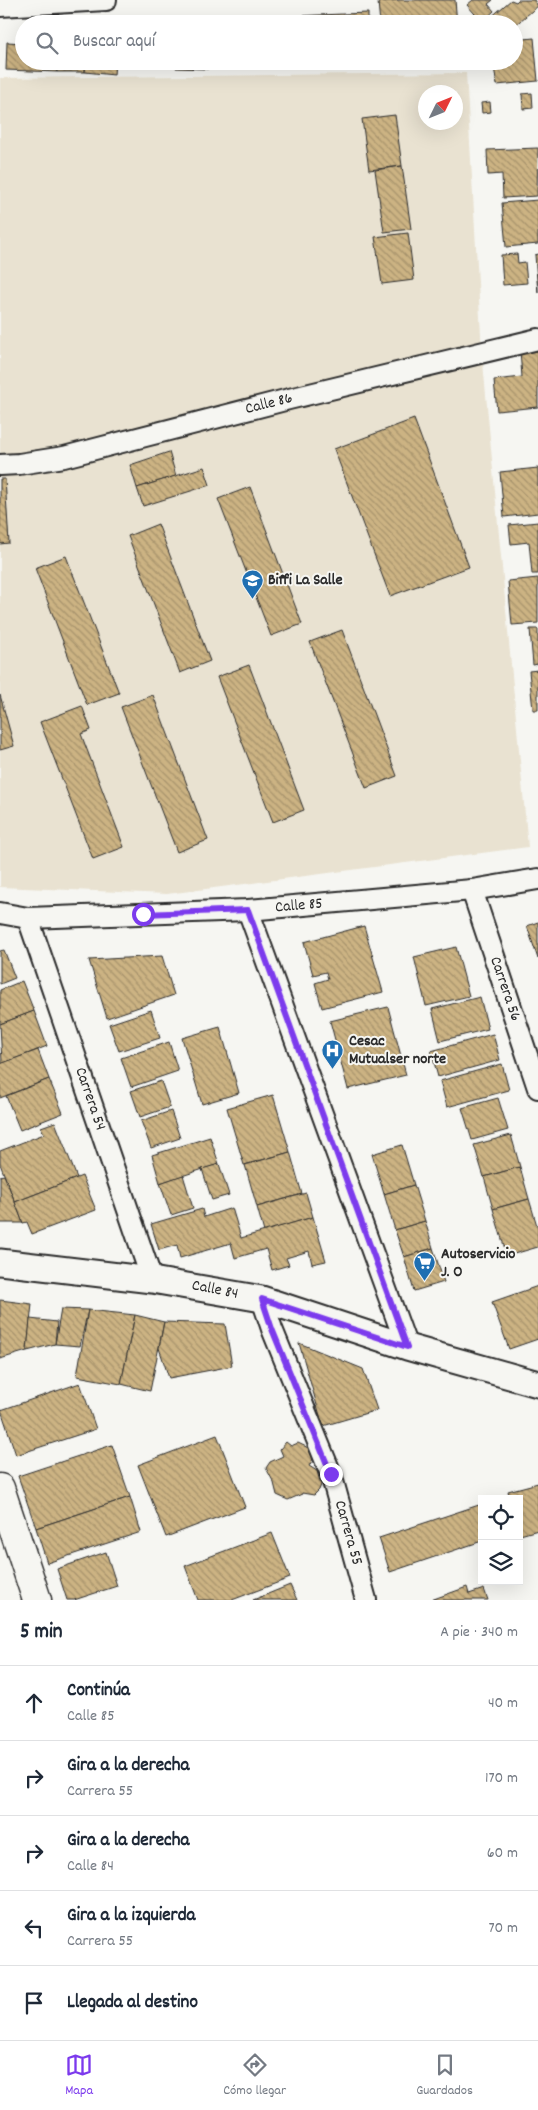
<!DOCTYPE html>
<html lang="es">
<head>
<meta charset="utf-8">
<style>
  body { margin:0; font-family:Dekko,sans-serif; background:#f6f6f7; color:#1f2937 }
  .controls { position:absolute; right:15px; bottom:15px; display:grid; overflow:hidden; border-radius:0px; box-shadow:0 5px 20px #0002 }
  .controls button { width:45px; height:45px; display:grid; place-items:center; padding:0; border:0; border-bottom:1px solid #e0e1e3; background:#fff; color:#1f2937; font:25px sans-serif }
  .compass { position:absolute; left:418px; top:85px; width:45px; height:45px; border-radius:50%; background:#fff; box-shadow:0 5px 20px #0002; rotate:47deg }
  .stop { position:absolute; width:15px; height:15px; margin:-11px; border:4px solid #7c3aed; border-radius:50%; background:#fff }
  .stop.end { background:#7c3aed; border-color:#fff; box-shadow:0 1px 5px #0008 }
  .list { margin:0; padding:0; list-style:none }
  h2 { display:flex; justify-content:space-between; align-items:center; height:65px; margin:0; padding:0 20px; font-size:21px }
  h2 small { font-size:16px; font-weight:400; color:#747a83 }
  .list li { display:grid; grid-template-columns:32px 1fr auto; gap:15px; align-items:center; box-sizing:border-box; height:75px; padding:0 20px; border-top:1px solid #e0e1e3 }
  .list b { display:block; font-size:19px; white-space:nowrap }
  .list p { margin:0; font-size:16px; white-space:nowrap; color:#747a83 }
  .list em { font-size:16px; font-style:normal; color:#747a83 }
  .icon { flex:none; width:28px; height:28px; fill:none; stroke:currentColor; stroke-width:2; stroke-linecap:round; stroke-linejoin:round }
  .map { position:relative; flex:none; width:538px; height:1600px; overflow:hidden }
  .search { position:absolute; background:#fff; box-shadow:0 5px 20px #0002; left:15px; right:15px; top:15px; height:55px; display:flex; align-items:center; gap:12px; box-sizing:border-box; padding:0 18px; border-radius:28px; color:#747a83; font-size:19px }
  .sheet { height:440px; background:#fff }
  nav { display:flex; justify-content:space-around; align-items:center; box-sizing:border-box; height:70px; border-top:1px solid #e0e1e3; background:#fff; font-size:14px; color:#747a83 }
  nav a { display:grid; justify-items:center; gap:2px }
  nav .on { color:#7c3aed }
  .map>svg:first-child { display:block }
  .built { fill:#e9e2d1; fill-rule:evenodd }
  .building { fill:url(#building-back-hatch); stroke:#2b2b2b }
  .lines { fill:none; stroke-linecap:round; stroke-linejoin:round }
  .minor-casing { stroke:#2b2b2b; stroke-width:24 }
  .tertiary-casing { stroke:#2b2b2b; stroke-width:29 }
  .secondary-casing { stroke:#2b2b2b; stroke-width:31 }
  .minor { stroke:#f6f6f2; stroke-width:20 }
  .tertiary { stroke:#f6f6f2; stroke-width:25 }
  .secondary { stroke:#f6f6f2; stroke-width:28 }
  .route { stroke:#7c3aed; stroke-width:6 }
  .labels { text-anchor:middle; dominant-baseline:central; stroke-width:4; stroke-linejoin:round; paint-order:stroke }
  .street-label { font-size:16px; fill:#2b2b2b; stroke:#f6f6f2 }
  .poi-label { font-size:16px; font-weight:bold; fill:#2b2b2b; stroke:#f6f6f2; text-anchor:start }
</style>
</head>
<body>
<div class="map">
<svg width="538" height="1600" viewBox="0 0 538 1600">
  <defs>
    <pattern id="building-back-hatch" width="6" height="6" patternUnits="userSpaceOnUse" patternTransform="scale(1.25)"><rect width="6" height="6" fill="#ccb383"/><path d="M-1 5l2 2M0 0l6 6M5-1l2 2" fill="none" stroke="#a6926b"/></pattern>
  </defs>
  <rect width="100%" height="100%" fill="#f6f6f2"/>
  <filter id="ink" filterUnits="userSpaceOnUse"><feTurbulence type="fractalNoise" baseFrequency=".02" numOctaves="2"/><feDisplacementMap in="SourceGraphic" scale="10" xChannelSelector="R" yChannelSelector="G"/><feConvolveMatrix kernelMatrix="1 2 1 2 8 2 1 2 1" color-interpolation-filters="sRGB"/></filter>
  <g filter="url(#ink)">
    <!-- built -->
    <path class="built" d="M466 73 482 352 528 847 167 894 0 887V78ZM426 92H456V122H426Z"/>
    <!-- building -->
    <g class="building">
      <path d="M455 0 457 24H380L378 2 400 0Z"/>
      <path d="M473 0H493L488 4 494 11 482 22 467 5Z"/>
      <path d="M511 0 516 2 518 0H534L538 6 514 26V24H483Z"/>
      <path d="M368 13V24H220V19Z"/>
      <path d="M534 38 538 81 497 85 494 67 474 69 473 61H514V40Z"/>
      <path d="M7 42 24 43V61H57V72L6 70Z"/>
      <path d="M57 61H86L85 72H57Z"/>
      <path d="M86 61H115L114 75 85 72Z"/>
      <path d="M176 61H208V69L176 68Z"/>
      <path d="M532 93 533 108 523 109 522 94Z"/>
      <path d="M490 102 491 112 482 113 481 103Z"/>
      <path d="M395 115 402 166 369 170 362 119Z"/>
      <path d="M538 148 537 196 503 198 502 174 488 175 487 150Z"/>
      <path d="M402 166 411 229 384 232 375 170Z"/>
      <path d="M538 200V244L506 247 502 203Z"/>
      <path d="M408 233 414 280 382 284 375 237Z"/>
      <path d="M517 254 518 263 525 262 527 283 503 285 501 255Z"/>
      <path d="M538 254V293L535 255Z"/>
      <path d="M538 349V407L497 411 494 380 522 377 520 351Z"/>
      <path d="M414 419 469 567 390 596 334 449Z"/>
      <path d="M169 452 176 476 137 488 130 465Z"/>
      <path d="M204 467 210 485 143 506 137 488Z"/>
      <path d="M538 468V513L504 517 500 472Z"/>
      <path d="M0 479H5L9 543 0 544Z"/>
      <path d="M250 487 302 624 271 636 218 499Z"/>
      <path d="M538 522V574H532L529 542 511 544 509 525Z"/>
      <path d="M158 524 210 661 180 673 128 536Z"/>
      <path d="M66 556 119 693 87 705 35 568Z"/>
      <path d="M538 578V623L512 625 508 581Z"/>
      <path d="M530 629H538V664L533 665Z"/>
      <path d="M342 630 397 776 366 788 310 642Z"/>
      <path d="M249 665 304 810 273 822 217 677Z"/>
      <path d="M538 670V710H533L529 671Z"/>
      <path d="M0 695 14 746 0 750Z"/>
      <path d="M153 695 208 840 177 852 121 707Z"/>
      <path d="M82 706 91 730 81 734 124 847 93 859 40 722Z"/>
      <path d="M538 922V959L527 926Z"/>
      <path d="M364 926 383 992 322 1008 315 983 328 979 326 972 313 975 304 942Z"/>
      <path d="M456 947 469 996 426 1006 414 957Z"/>
      <path d="M4 950 15 978 0 984V951Z"/>
      <path d="M162 956 174 995 107 1018 89 960Z"/>
      <path d="M22 981 34 1011 0 1024V990Z"/>
      <path d="M480 997 488 1029 440 1041 432 1009Z"/>
      <path d="M388 1007 406 1075 348 1089 330 1021Z"/>
      <path d="M151 1010 160 1038 119 1051 109 1024Z"/>
      <path d="M34 1011 47 1046 2 1064 0 1024Z"/>
      <path d="M220 1027 239 1093 202 1104 182 1038Z"/>
      <path d="M493 1034 500 1060 438 1077 431 1051Z"/>
      <path d="M169 1042 178 1071 131 1087 121 1058Z"/>
      <path d="M38 1050 49 1079 0 1098V1064Z"/>
      <path d="M502 1064 509 1090 447 1107 440 1081Z"/>
      <path d="M49 1079 63 1113 20 1130 6 1096Z"/>
      <path d="M161 1081 170 1107 140 1117 131 1091Z"/>
      <path d="M273 1095 290 1152 244 1165 227 1108Z"/>
      <path d="M498 1098 508 1130 472 1140 462 1108Z"/>
      <path d="M171 1111 180 1138 151 1148 141 1121Z"/>
      <path d="M55 1122 77 1178 15 1202 0 1164V1151L44 1134 41 1127Z"/>
      <path d="M511 1135 520 1167 484 1177 474 1145Z"/>
      <path d="M210 1137 219 1164 160 1183 152 1155Z"/>
      <path d="M402 1145 414 1185 384 1194 372 1154Z"/>
      <path d="M290 1152 302 1194 257 1207 245 1165Z"/>
      <path d="M219 1164 229 1195 212 1200 202 1169Z"/>
      <path d="M520 1167 529 1199 493 1209 484 1177Z"/>
      <path d="M4 1175 15 1202 23 1223H0V1176Z"/>
      <path d="M183 1175 193 1208 171 1215 160 1183Z"/>
      <path d="M82 1176 96 1210 32 1234 27 1222 23 1223 15 1202Z"/>
      <path d="M414 1185 425 1221 395 1230 384 1194Z"/>
      <path d="M306 1193 313 1217 264 1232 257 1207Z"/>
      <path d="M529 1199 538 1229V1247L507 1256 493 1209Z"/>
      <path d="M232 1208 241 1238 313 1217 326 1261 312 1264 309 1251 286 1258 289 1265 272 1270 266 1249 235 1258 231 1243 180 1258 177 1245 159 1250 151 1224 202 1209 204 1217Z"/>
      <path d="M425 1221 433 1248 404 1257 395 1230Z"/>
      <path d="M433 1248 444 1282 414 1291 404 1257Z"/>
      <path d="M538 1286V1339L509 1349 492 1302Z"/>
      <path d="M0 1300 32 1304 27 1351 0 1359Z"/>
      <path d="M61 1309 88 1310 80 1346 55 1344Z"/>
      <path d="M88 1310 135 1315 121 1384 77 1376Z"/>
      <path d="M135 1315 164 1322 150 1391 121 1384Z"/>
      <path d="M30 1319 57 1322 55 1344 27 1351Z"/>
      <path d="M164 1322 225 1324 232 1366 169 1378 159 1348Z"/>
      <path d="M299 1343 363 1369 377 1410 323 1426Z"/>
      <path d="M80 1383 96 1429 16 1455 1 1410Z"/>
      <path d="M217 1435 245 1507 166 1537 138 1465Z"/>
      <path d="M286 1442 291 1446 298 1443 317 1452 309 1466 317 1471 321 1485 319 1490 314 1495 302 1493V1494L288 1500 277 1495 274 1483 266 1468 270 1462 283 1456 280 1449Z"/>
      <path d="M112 1445 130 1497 36 1528 18 1476Z"/>
      <path d="M538 1483V1530L520 1535 519 1499H510L508 1491Z"/>
      <path d="M130 1497 141 1532 47 1563 36 1528Z"/>
      <path d="M482 1504V1541L390 1572 379 1538Z"/>
      <path d="M272 1533 290 1578 232 1600H198L185 1566Z"/>
      <path d="M106 1552 117 1586 74 1600H67L57 1569Z"/>
      <path d="M290 1585 297 1600H253Z"/>
      <path d="M467 1587 469 1594 484 1589 488 1600H431Z"/>
    </g>
    <g class="lines">
      <defs>
        <g id="minor">
          <path d="M0 6 106 0"/>
          <path d="M0 465 19 464 64 457 289 399 538 339"/>
          <path d="M472 890 538 1088"/>
          <path d="M248 910 407 1347"/>
          <path d="M0 913 28 918 248 910 472 890 538 879"/>
          <path d="M28 918 152 1280"/>
          <path d="M262 1299 272 1329 331 1474 366 1600"/>
        </g>
        <path id="tertiary" d="M0 1262 152 1280 262 1299 407 1347 538 1384"/>
        <path id="secondary" d="M0 1488 37 1600"/>
      </defs>
      <!-- minor casing -->
      <use href="#minor" class="minor-casing"/>
      <!-- tertiary casing -->
      <use href="#tertiary" class="tertiary-casing"/>
      <!-- secondary casing -->
      <use href="#secondary" class="secondary-casing"/>
      <!-- minor -->
      <use href="#minor" class="minor"/>
      <!-- tertiary -->
      <use href="#tertiary" class="tertiary"/>
      <!-- secondary -->
      <use href="#secondary" class="secondary"/>
    </g>
  </g>
  <g class="lines" filter="url(#ink)">
    <!-- route -->
    <path class="route" d="M143 914 248 910 407 1347 262 1299 272 1329 331 1474"/>
  </g>
  <!-- icons -->
  <defs>
    <symbol id="school-pin" viewBox="-11 -11 22 30"><path d="M0 17L-7.5 6A9.5 9.5 0 1 1 7.5 6Z" fill="#1f6fb2" stroke="#f6f6f2"/><path d="M0-5L7-2L0 1L-7-2ZM-4 1L0 2.5L4 1V4Q0 6-4 4Z" fill="#fff"/></symbol>
    <symbol id="hospital-pin" viewBox="-11 -11 22 30"><path d="M0 17L-7.5 6A9.5 9.5 0 1 1 7.5 6Z" fill="#1f6fb2" stroke="#f6f6f2"/><path d="M-5-5h3v3.5h4V-5h3V5h-3V1.5h-4V5h-3Z" fill="#fff"/></symbol>
    <symbol id="supermarket-pin" viewBox="-11 -11 22 30"><path d="M0 17L-7.5 6A9.5 9.5 0 1 1 7.5 6Z" fill="#1f6fb2" stroke="#f6f6f2"/><path d="M-6-5.5h2.5l.6 2H6L4.5 2H-2.5L-4.4-4H-6ZM-1.5 3.2a1.3 1.3 0 1 0 .1 0ZM3 3.2a1.3 1.3 0 1 0 .1 0Z" fill="#fff"/></symbol>
  </defs>
  <g fill-rule="evenodd">
    <use href="#school-pin" x="240" y="568" width="25" height="34"/>
    <use href="#hospital-pin" x="320" y="1038" width="25" height="34"/>
    <use href="#supermarket-pin" x="412" y="1250" width="25" height="34"/>
  </g>
  <g class="labels">
    <!-- street labels -->
    <g class="street-label">
      <text transform="translate(269 404) rotate(-14)">Calle 86</text>
      <text transform="translate(299 906) rotate(-5)">Calle 85</text>
      <text transform="translate(505 989) rotate(71)">Carrera 56</text>
      <text transform="translate(90 1099) rotate(71)">Carrera 54</text>
      <text transform="translate(215 1290) rotate(11)">Calle 84</text>
      <text transform="translate(348 1533) rotate(74)">Carrera 55</text>
    </g>
    <!-- poi labels -->
    <g class="poi-label">
      <text x="268" y="580">Biffi La Salle</text>
      <text x="349" y="1041">Cesac<tspan x="349" dy="18">Mutualser norte</tspan></text>
      <text x="441" y="1254">Autoservicio<tspan x="441" dy="18">J. O</tspan></text>
    </g>
  </g>
</svg>
<div class="controls">
<button><svg class="icon" aria-label="locate" viewBox="0 0 24 24"><circle cx="12" cy="12" r="6"/><path d="M12 2v4M12 18v4M2 12h4M18 12h4"/></svg></button>
<button><svg class="icon" aria-label="layers" viewBox="0 0 24 24"><path d="M12 4l9 5-9 5-9-5zM3 14l9 5 9-5"/></svg></button>
</div>
<svg class="compass" viewBox="-18 -18 36 36"><path d="M0-13l5 13h-10z" fill="#e53935"/><path d="M0 13l5-13h-10z" fill="#747a83"/></svg>
<div class="stop" style="left:143px;top:914px"></div>
<div class="stop end" style="left:331px;top:1474px"></div>
<div class="search"><svg class="icon" aria-label="search" viewBox="0 0 24 24"><circle cx="10" cy="10" r="6"/><path d="M15 15l6 6"/></svg>Buscar aquí</div>
</div>
<section class="sheet">
<h2>5 min<small>A pie · 340 m</small></h2>
<ul class="list">
<li><svg class="icon" aria-label="ahead" viewBox="0 0 24 24"><path d="M12 20V5M6 11l6-6 6 6"/></svg><div><b>Continúa</b><p>Calle 85</p></div><em>40 m</em></li>
<li><svg class="icon" aria-label="right" viewBox="0 0 24 24"><path d="M7 20v-9h11M14 6l5 5-5 5"/></svg><div><b>Gira a la derecha</b><p>Carrera 55</p></div><em>170 m</em></li>
<li><svg class="icon" aria-label="right" viewBox="0 0 24 24"><path d="M7 20v-9h11M14 6l5 5-5 5"/></svg><div><b>Gira a la derecha</b><p>Calle 84</p></div><em>60 m</em></li>
<li><svg class="icon" aria-label="left" viewBox="0 0 24 24"><path d="M17 20v-9H6M10 6l-5 5 5 5"/></svg><div><b>Gira a la izquierda</b><p>Carrera 55</p></div><em>70 m</em></li>
<li><svg class="icon" aria-label="arrive" viewBox="0 0 24 24"><path d="M6 21V4h12l-3 4 3 4H6"/></svg><div><b>Llegada al destino</b></div></li>
</ul>
</section>
<nav>
<a class="on"><svg class="icon" aria-label="map" viewBox="0 0 24 24"><path d="M3 6l6-2 6 2 6-2v14l-6 2-6-2-6 2zM9 4v14M15 6v14"/></svg>Mapa</a>
<a><svg class="icon" aria-label="directions" viewBox="0 0 24 24"><path d="M12 3l9 9-9 9-9-9zM9 14v-3h6M13 9l2 2-2 2"/></svg>Cómo llegar</a>
<a><svg class="icon" aria-label="saved" viewBox="0 0 24 24"><path d="M7 4h10v16l-5-4-5 4z"/></svg>Guardados</a>
</nav>
</body>
</html>
